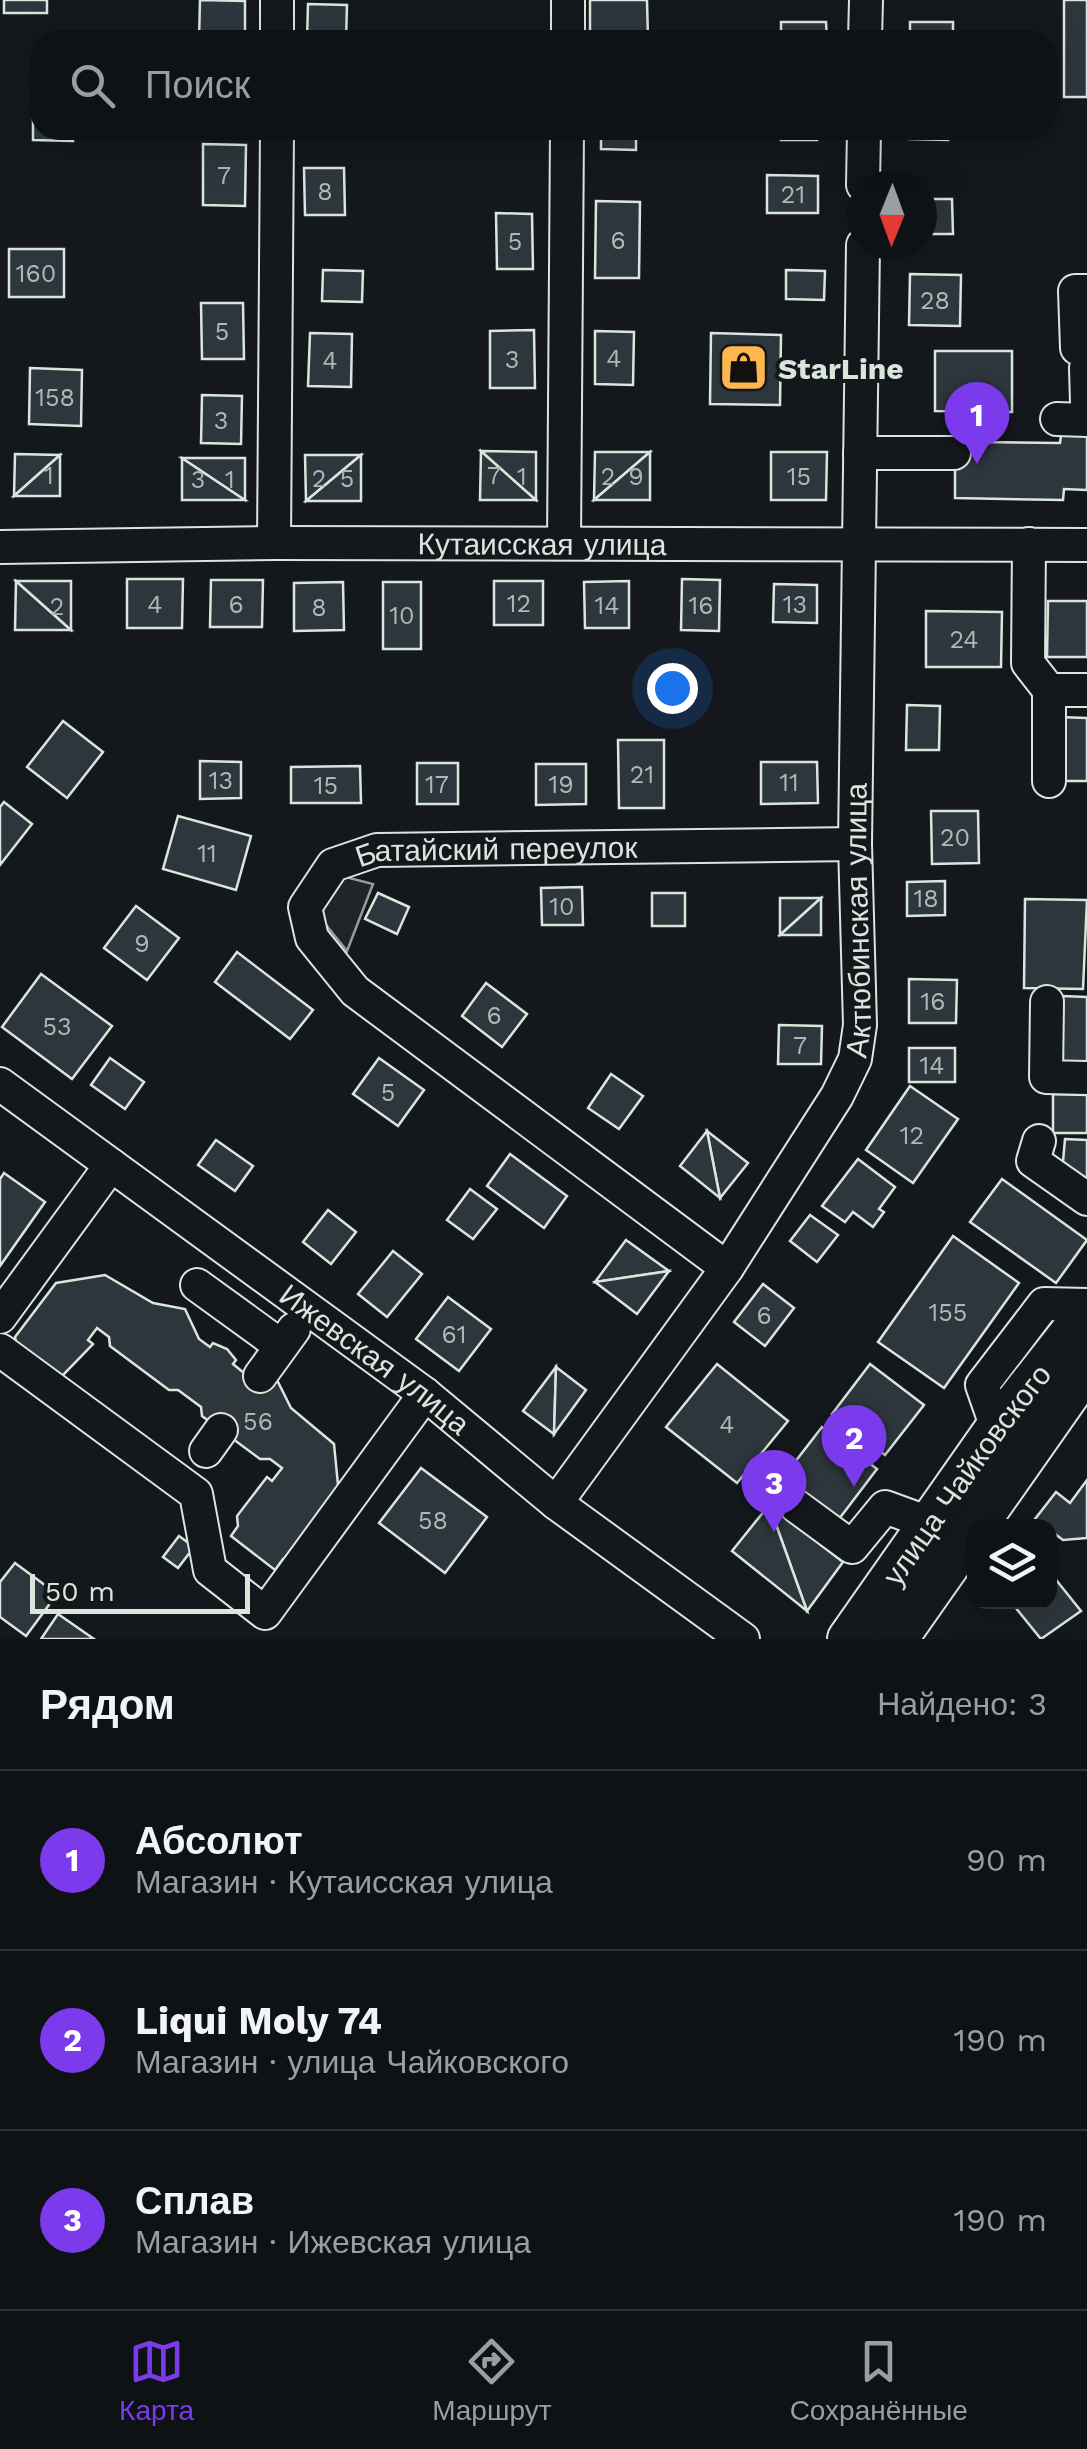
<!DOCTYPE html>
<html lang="ru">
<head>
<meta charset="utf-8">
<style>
  body { margin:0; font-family:"Work Sans",sans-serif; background:#1d2022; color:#f1f3f6 }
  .controls { position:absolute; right:30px; bottom:30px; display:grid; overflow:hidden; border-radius:20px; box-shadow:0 10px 40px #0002 }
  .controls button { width:90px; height:90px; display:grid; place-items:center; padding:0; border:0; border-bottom:2px solid #2f3234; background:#0f1215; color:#f1f3f6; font:50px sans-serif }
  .compass { position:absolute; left:847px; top:170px; width:90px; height:90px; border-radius:50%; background:#0f1215; box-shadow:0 10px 40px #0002; rotate:181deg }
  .scale { position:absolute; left:30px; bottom:25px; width:220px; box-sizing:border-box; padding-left:10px; border:5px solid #d8e6dc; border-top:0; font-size:28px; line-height:35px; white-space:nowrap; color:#d8e6dc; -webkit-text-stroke:8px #14181c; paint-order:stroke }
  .you { position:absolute; left:672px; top:688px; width:35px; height:35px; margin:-25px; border:8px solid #fff; border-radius:50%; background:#1a73e8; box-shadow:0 0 0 15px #1a73e833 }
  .badge { display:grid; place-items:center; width:65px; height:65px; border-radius:50%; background:#7c3aed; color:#fff; font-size:32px; font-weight:700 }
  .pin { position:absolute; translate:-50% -82px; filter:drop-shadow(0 2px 5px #0008) }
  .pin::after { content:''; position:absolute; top:52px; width:35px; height:30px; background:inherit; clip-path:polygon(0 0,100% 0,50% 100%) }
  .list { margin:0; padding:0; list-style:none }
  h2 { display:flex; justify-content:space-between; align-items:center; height:130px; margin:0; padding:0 40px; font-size:42px }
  h2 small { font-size:32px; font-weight:400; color:#9b9ea0 }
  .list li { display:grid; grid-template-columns:65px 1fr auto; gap:30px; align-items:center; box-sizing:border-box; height:180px; padding:0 40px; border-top:2px solid #2f3234 }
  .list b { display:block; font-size:38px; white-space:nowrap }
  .list p { margin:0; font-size:32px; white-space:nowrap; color:#9b9ea0 }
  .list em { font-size:32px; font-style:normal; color:#9b9ea0 }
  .icon { flex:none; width:55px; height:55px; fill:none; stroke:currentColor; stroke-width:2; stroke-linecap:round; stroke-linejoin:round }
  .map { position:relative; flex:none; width:1087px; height:1639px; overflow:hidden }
  .search { position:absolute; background:#0f1215; box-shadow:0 10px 40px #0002; left:30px; right:30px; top:30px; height:110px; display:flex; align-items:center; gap:25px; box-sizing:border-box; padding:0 35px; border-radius:30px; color:#9b9ea0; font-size:38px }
  .sheet { height:670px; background:#0f1215 }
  nav { display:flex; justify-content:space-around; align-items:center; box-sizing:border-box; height:140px; border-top:2px solid #2f3234; background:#0f1215; font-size:28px; color:#9b9ea0 }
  nav a { display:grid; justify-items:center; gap:5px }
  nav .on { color:#7c3aed }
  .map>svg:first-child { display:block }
  .green { fill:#202428; stroke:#939e99; stroke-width:2.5 }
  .building { fill:#2c363c; stroke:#d8e6dc; stroke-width:2.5 }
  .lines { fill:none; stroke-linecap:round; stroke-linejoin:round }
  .minor-tunnel { stroke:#313739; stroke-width:32; stroke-dasharray:32 16; stroke-linecap:butt }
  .minor-casing { stroke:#d8e6dc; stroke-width:36 }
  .major-casing { stroke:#d8e6dc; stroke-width:46 }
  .minor { stroke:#14181c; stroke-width:32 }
  .major { stroke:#14181c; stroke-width:42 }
  .labels { text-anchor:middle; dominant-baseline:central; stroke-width:8; stroke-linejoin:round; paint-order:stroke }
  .number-label { font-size:25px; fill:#adbab4 }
  .poi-label { font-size:30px; font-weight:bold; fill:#d8e6dc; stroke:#14181c; text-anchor:start }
  .street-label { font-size:30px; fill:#d8e6dc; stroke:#14181c }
</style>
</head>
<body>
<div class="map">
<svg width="1087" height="1639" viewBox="0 0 1087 1639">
  <rect width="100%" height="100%" fill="#14181c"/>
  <!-- green -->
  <path class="green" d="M334 874 373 884 347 951 314 910Z"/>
  <!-- building -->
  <g class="building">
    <rect x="4" y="0" width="43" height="13"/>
    <path d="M200 0 245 1V40H199Z"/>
    <path d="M590 0H647L648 40H590Z"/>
    <rect x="1064" y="0" width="23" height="97"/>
    <path d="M308 4 347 5 346 40H307Z"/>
    <path d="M781 22H826L827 40H781Z"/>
    <rect x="910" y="22" width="43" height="18"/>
    <path d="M33 105H40V130H73V141L33 140Z"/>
    <rect x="304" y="130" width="56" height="2"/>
    <path d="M601 130H636V150L601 149Z"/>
    <rect x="781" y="130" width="36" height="10"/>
    <path d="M909 130H948V140L909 139Z"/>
    <path d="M203 144 246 145 245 206 203 205Z"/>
    <path d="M304 168H344L345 215H305Z"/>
    <path d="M767 175 818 176V213H767Z"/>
    <path d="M922 199H952L953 234H922Z"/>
    <path d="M596 201 640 202 639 278H595Z"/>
    <path d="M496 213 532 214 533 269H497Z"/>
    <rect x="9" y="249" width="55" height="48"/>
    <path d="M323 270 363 271 362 302 322 301Z"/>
    <path d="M786 270 825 271 824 300 786 299Z"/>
    <path d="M910 274 961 275 960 326 909 325Z"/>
    <path d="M201 303H243L244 359H202Z"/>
    <path d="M534 330 535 388H490V331Z"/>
    <path d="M595 331 634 332 633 385 595 384Z"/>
    <path d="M310 333 352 334 351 387 308 386Z"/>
    <path d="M711 333 781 335 780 405 710 404Z"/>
    <path d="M935 351H1012V412L935 411Z"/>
    <path d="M30 368 82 370 81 426 29 424Z"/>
    <path d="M202 395 242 396 241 444 201 443Z"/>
    <path d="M1062 427 1087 428V490L1064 489 1063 500 955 498V462L977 442 1060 443Z"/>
    <path d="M481 451 536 500H480Z"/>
    <path d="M481 451 536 452V500Z"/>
    <path d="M595 452H650L594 500Z"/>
    <path d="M650 452V500H594Z"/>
    <path d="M771 452H827L826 500H771Z"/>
    <path d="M15 454 60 455 14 496Z"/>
    <path d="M60 455V496H14Z"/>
    <path d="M305 455H361L306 501Z"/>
    <path d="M361 455V501H306Z"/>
    <path d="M182 458 245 500H182Z"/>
    <path d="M182 458H245V500Z"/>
    <path d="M127 579H183L182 628H127Z"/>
    <path d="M682 579 720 580 719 631 681 630Z"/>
    <path d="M211 580H263L262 627H210Z"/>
    <path d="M16 581 71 630H15Z"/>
    <path d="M16 581H71V630Z"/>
    <rect x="494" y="581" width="49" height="44"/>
    <path d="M629 581V628H585L584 582Z"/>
    <path d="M343 582 344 630 294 631V583Z"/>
    <rect x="383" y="582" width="38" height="67"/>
    <path d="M774 584 817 585V623L773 622Z"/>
    <path d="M1048 601H1087V657H1047Z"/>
    <path d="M926 611 1002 612 1001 667H926Z"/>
    <path d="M907 705 940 706 939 750H906Z"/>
    <path d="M1058 717 1087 718V781H1058Z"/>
    <path d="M63 721 103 752 67 798 27 767Z"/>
    <path d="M618 740H664V808H619Z"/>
    <path d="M200 761 241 762V798L200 799Z"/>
    <path d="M761 762H817L818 803 761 804Z"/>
    <rect x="417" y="763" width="41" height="41"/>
    <path d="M536 764H586V804L536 805Z"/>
    <path d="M360 766 361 803H291V767Z"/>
    <path d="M4 802 32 824 0 865V807Z"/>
    <path d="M931 811H978L979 863 932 864Z"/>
    <path d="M178 816 251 836 236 890 163 869Z"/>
    <path d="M945 881V915L907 916V882Z"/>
    <path d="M582 887 583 925H542L541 888Z"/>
    <path d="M378 893 409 907 397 934 365 919Z"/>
    <rect x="652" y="893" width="33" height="33"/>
    <path d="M780 898H821L780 935Z"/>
    <path d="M821 898V935H780Z"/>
    <path d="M1025 899 1087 900 1083 989 1024 988Z"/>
    <path d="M136 906 179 938 147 980 104 948Z"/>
    <path d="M237 952 313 1010 290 1039 215 982Z"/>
    <path d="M41 974 112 1026 72 1079 2 1027Z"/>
    <path d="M909 979 957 980 956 1023H909Z"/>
    <path d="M486 983 527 1014 502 1047 462 1016Z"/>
    <path d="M1062 996 1087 997V1068L1060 1067Z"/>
    <path d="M779 1025 822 1026 821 1064H778Z"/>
    <rect x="909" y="1048" width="46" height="34"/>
    <path d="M110 1058 144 1082 125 1109 91 1085Z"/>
    <path d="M379 1058 424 1090 398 1126 353 1094Z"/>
    <path d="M611 1074 643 1096 619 1129 588 1108Z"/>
    <path d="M910 1086 958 1119 913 1183 866 1150Z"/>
    <path d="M1053 1094 1087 1095V1133H1053Z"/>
    <path d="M707 1131 748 1163 720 1198Z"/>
    <path d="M707 1131 720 1198 680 1166Z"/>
    <path d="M1065 1139 1087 1140V1195L1062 1173Z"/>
    <path d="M216 1140 253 1166 235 1191 198 1165Z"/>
    <path d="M510 1154 567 1196 544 1228 487 1186Z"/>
    <path d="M858 1159 895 1187 879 1209 884 1212 873 1227 853 1212 845 1222 822 1206Z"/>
    <path d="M4 1173 45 1202 0 1266V1179Z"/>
    <path d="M1002 1179 1087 1240 1056 1283 970 1222Z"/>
    <path d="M470 1189 497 1209 473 1239 447 1220Z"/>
    <path d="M328 1210 356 1232 331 1264 303 1242Z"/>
    <path d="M810 1215 838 1235 817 1262 790 1241Z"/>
    <path d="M953 1236 1019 1283 944 1388 878 1342Z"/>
    <path d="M626 1240 669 1271 595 1282Z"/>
    <path d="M393 1251 422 1274 387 1317 358 1294Z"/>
    <path d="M669 1271 637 1314 595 1282Z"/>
    <path d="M105 1275 153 1303 185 1309 199 1339 210 1347 213 1343 227 1349 236 1360 233 1364 244 1373 276 1378 291 1408 334 1444 339 1495 291 1559H283L275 1570 231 1536 238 1526 237 1516 267 1477 272 1481 282 1468 270 1459H260L202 1416 201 1407 178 1390H169L110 1346 109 1337 97 1328 88 1340 93 1344 60 1378 17 1347 15 1337 56 1283Z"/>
    <path d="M763 1284 794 1308 765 1346 734 1322Z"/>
    <path d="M448 1297 491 1329 459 1371 416 1339Z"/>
    <path d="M717 1364 788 1421 737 1483 666 1427Z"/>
    <path d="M870 1364 924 1405 885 1455 832 1414Z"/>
    <path d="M556 1367 554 1434 523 1411Z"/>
    <path d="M556 1367 586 1390 554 1434Z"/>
    <path d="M822 1427 877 1469 836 1523 781 1480Z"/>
    <path d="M421 1468 487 1517 445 1573 379 1523Z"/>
    <path d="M1087 1480V1538L1063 1540 1035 1519 1056 1492 1070 1503Z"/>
    <path d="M769 1505 843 1562 807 1611Z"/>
    <path d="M769 1505 807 1611 732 1551Z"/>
    <path d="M179 1536 194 1547 178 1568 163 1557Z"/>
    <path d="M15 1563 57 1594 26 1636 0 1617V1582Z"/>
    <path d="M1053 1576 1081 1611 1041 1639 1015 1607 1021 1602H1050Z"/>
    <path d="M58 1614 94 1639H41Z"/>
  </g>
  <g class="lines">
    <!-- minor-tunnel -->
    <path class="minor-tunnel" d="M221 1430 260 1376"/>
    <defs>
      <g id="minor">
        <path d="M277 40V0"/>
        <path d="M568 40V0"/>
        <path d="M865 40 866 0"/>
        <path d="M863 185 864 130"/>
        <path d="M1077 348 1075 291H1087"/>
        <path d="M1086 368 1087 403"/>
        <path d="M1057 419 1087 420"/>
        <path d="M860 453H954"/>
        <path d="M274 543 277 130"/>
        <path d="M564 543 567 130"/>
        <path d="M1029 544 1028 663 1049 690H1087"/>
        <path id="s1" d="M0 547 274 543 1087 545"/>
        <path d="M1049 781V690"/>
        <path d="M1047 1002 1046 1077 1087 1078"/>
        <path id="s2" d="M0 1084 425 1394 556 1503 743 1639"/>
        <path d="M1039 1141 1033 1161 1087 1199"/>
        <path id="s3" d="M727 1268 355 991 312 938 305 907 333 865 377 850 855 844"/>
        <path d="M197 1285 281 1346"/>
        <path d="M0 1317 111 1165"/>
        <path d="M0 1350 196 1494 210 1570 265 1613 425 1394"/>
        <path d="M260 1376 294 1329"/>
        <path d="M997 1428 982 1385 1044 1304 1087 1305"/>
        <path d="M206 1451 221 1430"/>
        <path id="s4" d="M556 1503 727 1268 837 1096 855 1059 860 1025 855 844 863 245"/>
        <path d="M796 1506 852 1547 885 1507 929 1523"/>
      </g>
      <g id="major">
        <path id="s5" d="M849 1639 997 1428 1087 1313"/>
        <path d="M896 1639 1087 1367"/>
      </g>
    </defs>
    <!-- minor casing -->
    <use href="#minor" class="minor-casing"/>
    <!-- major casing -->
    <use href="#major" class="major-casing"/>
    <!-- minor -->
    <use href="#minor" class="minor"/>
    <!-- major -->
    <use href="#major" class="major"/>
  </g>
  <!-- icons -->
  <defs>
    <symbol id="shop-square" viewBox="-11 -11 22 22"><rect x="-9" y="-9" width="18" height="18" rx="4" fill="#ffb74d" stroke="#14181c"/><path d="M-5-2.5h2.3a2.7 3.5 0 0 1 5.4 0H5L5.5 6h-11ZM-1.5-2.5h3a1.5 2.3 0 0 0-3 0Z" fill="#111"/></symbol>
  </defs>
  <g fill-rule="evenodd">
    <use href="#shop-square" x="716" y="340" width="55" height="55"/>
  </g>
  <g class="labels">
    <!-- number labels -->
    <g class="number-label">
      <text x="224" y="175">7</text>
      <text x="325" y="191">8</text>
      <text x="793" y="194">21</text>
      <text x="618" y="240">6</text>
      <text x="515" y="241">5</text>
      <text x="36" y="273">160</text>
      <text x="935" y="300">28</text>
      <text x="222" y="331">5</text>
      <text x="614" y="358">4</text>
      <text x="512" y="359">3</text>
      <text x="330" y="360">4</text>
      <text x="55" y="397">158</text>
      <text x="221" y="420">3</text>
      <text x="49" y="475">1</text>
      <text x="494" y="475">7</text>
      <text x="522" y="476">1</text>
      <text x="608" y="476">2</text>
      <text x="636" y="476">9</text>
      <text x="799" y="476">15</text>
      <text x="319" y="478">2</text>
      <text x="347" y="478">5</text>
      <text x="198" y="479">3</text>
      <text x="230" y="479">1</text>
      <text x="519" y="603">12</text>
      <text x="155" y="604">4</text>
      <text x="236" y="604">6</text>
      <text x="795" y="604">13</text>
      <text x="607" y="605">14</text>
      <text x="701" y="605">16</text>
      <text x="57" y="606">2</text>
      <text x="319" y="607">8</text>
      <text x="402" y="615">10</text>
      <text x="964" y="639">24</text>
      <text x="642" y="774">21</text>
      <text x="221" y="780">13</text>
      <text x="789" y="782">11</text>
      <text x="437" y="784">17</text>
      <text x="561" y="784">19</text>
      <text x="326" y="785">15</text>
      <text x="955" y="837">20</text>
      <text x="207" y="853">11</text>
      <text x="926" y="898">18</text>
      <text x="562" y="906">10</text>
      <text x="142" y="943">9</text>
      <text x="933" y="1001">16</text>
      <text x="494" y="1015">6</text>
      <text x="57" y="1026">53</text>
      <text x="800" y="1045">7</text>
      <text x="932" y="1065">14</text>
      <text x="388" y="1092">5</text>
      <text x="912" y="1135">12</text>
      <text x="948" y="1312">155</text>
      <text x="764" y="1315">6</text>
      <text x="454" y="1334">61</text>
      <text x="258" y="1421">56</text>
      <text x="727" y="1424">4</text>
      <text x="433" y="1520">58</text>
    </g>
    <!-- poi labels -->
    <g class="poi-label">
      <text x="778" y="368">StarLine</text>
    </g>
    <!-- street labels -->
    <g class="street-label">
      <text stroke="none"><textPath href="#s1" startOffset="542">Кутаисская улица</textPath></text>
      <text stroke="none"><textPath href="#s3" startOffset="780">Батайский переулок</textPath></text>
      <text stroke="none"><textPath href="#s4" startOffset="675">Актюбинская улица</textPath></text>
      <text stroke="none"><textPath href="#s2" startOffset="465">Ижевская улица</textPath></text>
      <text stroke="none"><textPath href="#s5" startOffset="202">улица Чайковского</textPath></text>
    </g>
  </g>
</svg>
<div class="controls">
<button><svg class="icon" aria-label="layers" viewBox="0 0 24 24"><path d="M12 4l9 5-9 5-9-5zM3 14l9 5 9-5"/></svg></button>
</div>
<svg class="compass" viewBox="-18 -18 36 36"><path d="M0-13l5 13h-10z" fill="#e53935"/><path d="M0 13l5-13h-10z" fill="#9b9ea0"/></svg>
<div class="scale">50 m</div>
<div class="you"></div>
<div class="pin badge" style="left:977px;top:464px">1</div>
<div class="pin badge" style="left:854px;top:1487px">2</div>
<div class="pin badge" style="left:774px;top:1532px">3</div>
<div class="search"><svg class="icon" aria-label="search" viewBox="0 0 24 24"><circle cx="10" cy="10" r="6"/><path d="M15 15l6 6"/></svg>Поиск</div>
</div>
<section class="sheet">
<h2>Рядом<small>Найдено: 3</small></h2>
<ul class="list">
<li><span class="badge">1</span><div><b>Абсолют</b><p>Магазин · Кутаисская улица</p></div><em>90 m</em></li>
<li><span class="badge">2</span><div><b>Liqui Moly 74</b><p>Магазин · улица Чайковского</p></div><em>190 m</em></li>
<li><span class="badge">3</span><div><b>Сплав</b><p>Магазин · Ижевская улица</p></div><em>190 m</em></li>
</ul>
</section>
<nav>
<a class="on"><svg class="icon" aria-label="map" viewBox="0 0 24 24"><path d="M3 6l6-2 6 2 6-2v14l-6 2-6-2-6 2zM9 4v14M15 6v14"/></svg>Карта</a>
<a><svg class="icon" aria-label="directions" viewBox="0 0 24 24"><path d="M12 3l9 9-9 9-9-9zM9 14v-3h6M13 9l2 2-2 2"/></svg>Маршрут</a>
<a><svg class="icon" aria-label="saved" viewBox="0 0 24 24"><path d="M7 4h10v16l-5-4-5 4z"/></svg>Сохранённые</a>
</nav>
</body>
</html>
